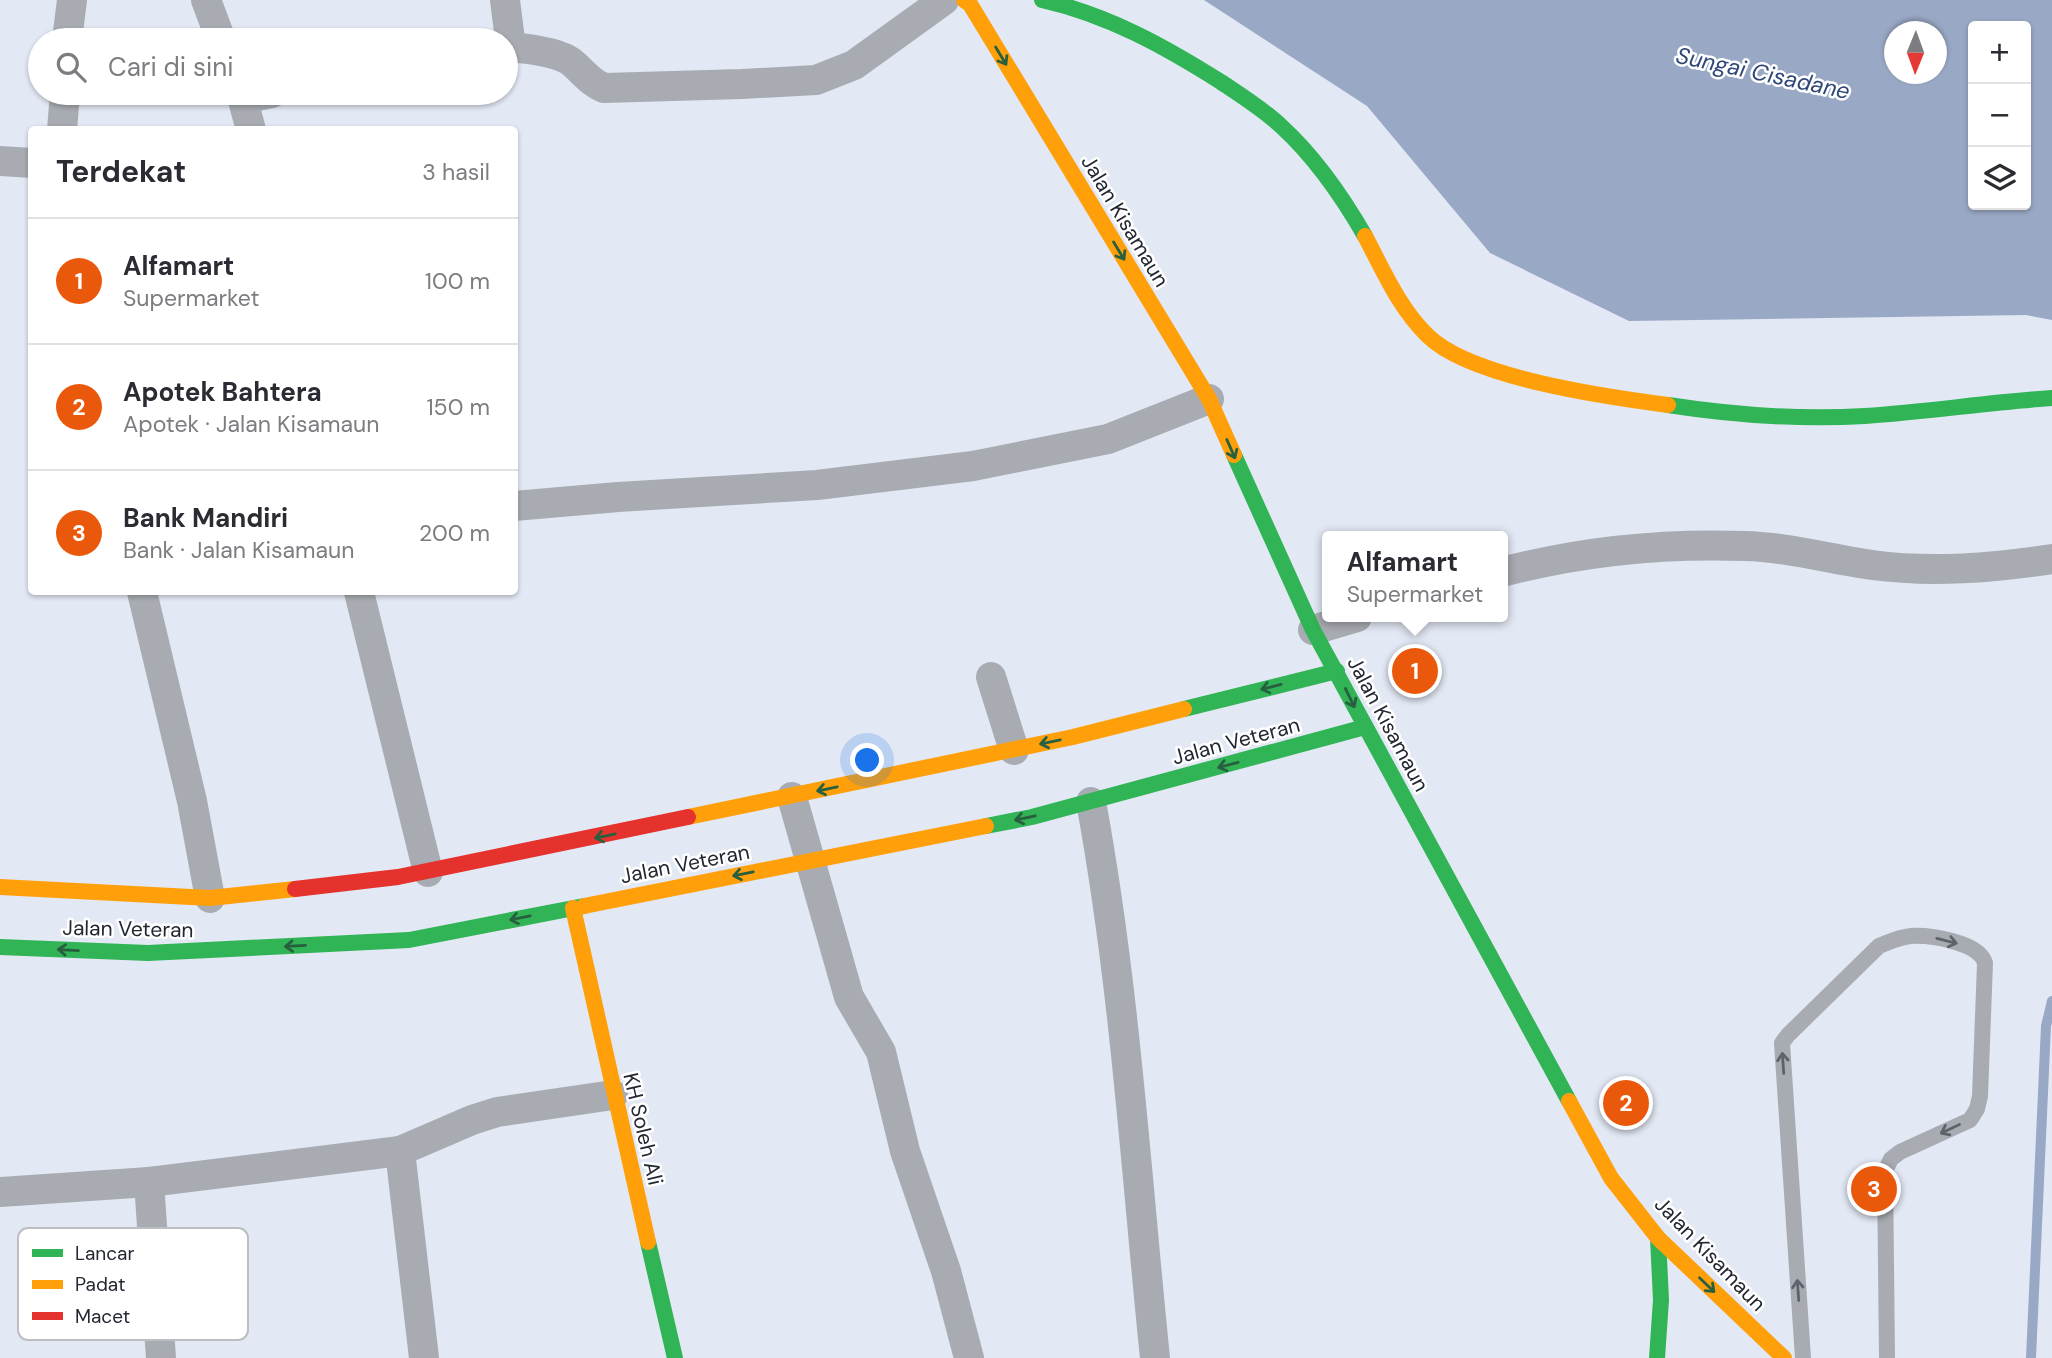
<!DOCTYPE html>
<html lang="id">
<head>
<meta charset="utf-8">
<style>
  body { margin:0; font-family:"DM Sans",sans-serif; background:#f7f7f7; color:#2b2b33 }
  .controls { position:absolute; right:21px; top:21px; display:grid; overflow:hidden; border-radius:7px; box-shadow:0 2px 5px #0004 }
  .controls button { width:63px; height:63px; display:grid; place-items:center; padding:0; border:0; border-bottom:2px solid #e1e1e2; background:#fff; color:#2b2b33; font:35px sans-serif }
  .compass { position:absolute; left:1884px; top:21px; width:63px; height:63px; border-radius:50%; background:#fff; box-shadow:0 2px 5px #0004; rotate:181deg }
  .you { position:absolute; left:868px; top:761px; width:24px; height:24px; margin:-18px; border:5px solid #fff; border-radius:50%; background:#1a73e8; box-shadow:0 0 0 10px #1a73e833 }
  .badge { display:grid; place-items:center; width:46px; height:46px; border-radius:50%; background:#ea580c; color:#fff; font-size:23px; font-weight:700 }
  .pin { position:absolute; translate:-50% -50%; border:4px solid #fff; box-shadow:0 2px 7px #0006 }
  .popup { position:absolute; left:1322px; top:531px; width:186px; height:91px; box-sizing:border-box; display:grid; place-content:center; border-radius:7px; background:#fff; filter:drop-shadow(0 2px 5px #0005); font-size:23px; white-space:nowrap; color:#7c7c81 }
  .popup b { font-size:26px; color:#2b2b33 }
  .popup::after { content:''; position:absolute; left:50%; top:100%; margin-left:-14px; border:14px solid transparent; border-top-color:#fff }
  .list { margin:0; padding:0; list-style:none }
  h2 { display:flex; justify-content:space-between; align-items:center; height:91px; margin:0; padding:0 28px; font-size:30px }
  h2 small { font-size:23px; font-weight:400; color:#7c7c81 }
  .list li { display:grid; grid-template-columns:46px 1fr auto; gap:21px; align-items:center; box-sizing:border-box; height:126px; padding:0 28px; border-top:2px solid #e1e1e2 }
  .list b { display:block; font-size:26px; white-space:nowrap }
  .list p { margin:0; font-size:23px; white-space:nowrap; color:#7c7c81 }
  .list em { font-size:23px; font-style:normal; color:#7c7c81 }
  .icon { flex:none; width:38px; height:38px; fill:none; stroke:currentColor; stroke-width:2; stroke-linecap:round; stroke-linejoin:round }
  .map { position:relative; flex:none; width:2052px; height:1358px; overflow:hidden }
  .search { position:absolute; background:#fff; box-shadow:0 2px 5px #0004; left:28px; top:28px; width:490px; height:77px; display:flex; align-items:center; gap:18px; box-sizing:border-box; padding:0 24px; border-radius:38px; color:#7c7c81; font-size:26px }
  .panel { position:absolute; background:#fff; box-shadow:0 2px 5px #0004; left:28px; top:126px; width:490px; height:469px; border-radius:7px }
  .map>svg:first-child { display:block }
  .water { fill:#99a8c4; fill-rule:evenodd }
  .lines { fill:none; stroke-linecap:round; stroke-linejoin:round }
  .stream { stroke:#99a8c4; stroke-width:10 }
  .lane { stroke:#a8acb2; stroke-width:16 }
  .street { stroke:#a8acb2; stroke-width:30 }
  .fast { stroke:#30b455; stroke-width:16 }
  .slow { stroke:#ff9f0a; stroke-width:16 }
  .jam { stroke:#e5322d; stroke-width:16 }
  .oneway { stroke:#285f3f }
  .oneway2 { stroke:#5e636b }
  .labels { text-anchor:middle; dominant-baseline:central; stroke-width:5; stroke-linejoin:round; paint-order:stroke }
  .street-label { font-size:21px; fill:#222731; stroke:#fff }
  .water-label { font-size:23px; font-style:italic; fill:#2f4778; stroke:#fff }
  .key { fill:#fff; stroke:#bdbec1; stroke-width:2 }
  .key-label { font-size:19px; fill:#222731 }
</style>
</head>
<body>
<div class="map">
<svg width="2052" height="1358" viewBox="0 0 2052 1358">
  <rect width="100%" height="100%" fill="#e2e8f4"/>
  <!-- water -->
  <path class="water" d="M1204 0H2052V320L2026 315 1629 321 1490 253 1367 106ZM1973 26H2026V205H1973ZM1895 32H1937V74H1895Z"/>
  <g class="lines">
    <!-- stream -->
    <path class="stream" d="M2031 1358 2046 1026 2052 1001"/>
    <!-- lane -->
    <path class="lane" d="M1803 1358 1782 1043 1788 1035 1879 946C1889 942 1899 937 1911 936 1930 935 1979 942 1985 963L1980 1096 1977 1109 1970 1120 1900 1152 1891 1159 1885 1171 1887 1358"/>
    <!-- street -->
    <g class="street">
      <path d="M206 0 221 40"/>
      <path d="M505 0 511 48"/>
      <path d="M67 40 72 0"/>
      <path d="M506 48C521 47 557 52 570 61 582 70 589 82 604 88L742 84 816 80 854 65 944 0"/>
      <path d="M241 93 251 130"/>
      <path d="M243 99 272 93"/>
      <path d="M62 130 65 93"/>
      <path d="M0 161 32 163"/>
      <path d="M514 506 618 497 817 485 973 466 1108 439 1209 399"/>
      <path d="M1502 572C1582 551 1663 543 1745 546 1787 547 1830 559 1872 565 1932 573 1992 568 2052 559"/>
      <path d="M142 592 192 801 210 898"/>
      <path d="M359 592 428 872"/>
      <path d="M1313 630 1357 617"/>
      <path d="M991 677 1014 750"/>
      <path d="M792 797 849 997 881 1052 905 1151 946 1271 969 1358"/>
      <path d="M1091 802C1125 986 1136 1173 1155 1358"/>
      <path d="M400 1151 424 1358"/>
      <path d="M149 1182 161 1358"/>
      <path d="M0 1192 149 1182 400 1151 472 1120 497 1112 613 1095"/>
    </g>
    <!-- fast -->
    <g class="fast">
      <path d="M1042 0C1108 15 1164 46 1221 82 1242 96 1263 109 1281 126 1316 158 1342 196 1365 236"/>
      <path d="M1668 405C1733 415 1799 420 1865 416 1928 412 1990 402 2052 398"/>
      <path d="M1234 455 1313 630 1569 1101"/>
      <path d="M1184 709 1337 671"/>
      <path d="M986 826 1032 817 1365 727"/>
      <path d="M0 947 148 953 409 940 584 906"/>
      <path d="M648 1242 675 1358"/>
      <path d="M1657 1358 1661 1300 1658 1238"/>
    </g>
    <!-- slow -->
    <g class="slow">
      <path d="M964 0 970 4 1209 399 1234 455"/>
      <path d="M1365 236C1383 270 1399 308 1428 336 1471 378 1607 397 1668 405"/>
      <path d="M688 817 1073 737 1184 709"/>
      <path d="M0 887 210 898 295 889"/>
      <path d="M584 906 986 826"/>
      <path d="M573 908 648 1242"/>
      <path d="M1569 1101 1611 1178 1658 1238 1784 1358"/>
    </g>
    <!-- jam -->
    <path class="jam" d="M295 889 398 877 688 817"/>
  </g>
  <!-- one-way arrows -->
  <defs><path id="oneway-shaft" d="M-6 0H5M1.5-3L5.5 0L1.5 3" fill="none" stroke-width="1.6" stroke-linecap="round" stroke-linejoin="round" transform="scale(1.75)"/></defs>
  <g class="oneway">
    <use href="#oneway-shaft" transform="translate(1001 56) rotate(59)"/>
    <use href="#oneway-shaft" transform="translate(1119 251) rotate(59)"/>
    <use href="#oneway-shaft" transform="translate(1231 449) rotate(66)"/>
    <use href="#oneway-shaft" transform="translate(1271 687) rotate(166)"/>
    <use href="#oneway-shaft" transform="translate(1350 698) rotate(64)"/>
    <use href="#oneway-shaft" transform="translate(1050 742) rotate(168)"/>
    <use href="#oneway-shaft" transform="translate(1228 765) rotate(165)"/>
    <use href="#oneway-shaft" transform="translate(827 789) rotate(168)"/>
    <use href="#oneway-shaft" transform="translate(1025 818) rotate(168)"/>
    <use href="#oneway-shaft" transform="translate(605 836) rotate(168)"/>
    <use href="#oneway-shaft" transform="translate(743 874) rotate(169)"/>
    <use href="#oneway-shaft" transform="translate(520 918) rotate(169)"/>
    <use href="#oneway-shaft" transform="translate(295 946) rotate(177)"/>
    <use href="#oneway-shaft" transform="translate(68 950) rotate(-177)"/>
    <use href="#oneway-shaft" transform="translate(1707 1285) rotate(44)"/>
  </g>
  <g class="oneway2">
    <use href="#oneway-shaft" transform="translate(1947 941) rotate(14)"/>
    <use href="#oneway-shaft" transform="translate(1783 1063) rotate(-94)"/>
    <use href="#oneway-shaft" transform="translate(1950 1129) rotate(155)"/>
    <use href="#oneway-shaft" transform="translate(1798 1290) rotate(-94)"/>
  </g>
  <g class="labels">
    <!-- street labels -->
    <g class="street-label">
      <text transform="translate(1125 221) rotate(59)">Jalan Kisamaun</text>
      <text transform="translate(1388 724) rotate(62)">Jalan Kisamaun</text>
      <text transform="translate(1236 741) rotate(-15)">Jalan Veteran</text>
      <text transform="translate(685 864) rotate(-11)">Jalan Veteran</text>
      <text transform="translate(128 929) rotate(1)">Jalan Veteran</text>
      <text transform="translate(643 1129) rotate(77)">KH Soleh Ali</text>
      <text transform="translate(1710 1254) rotate(46)">Jalan Kisamaun</text>
    </g>
    <!-- water labels -->
    <g class="water-label">
      <text transform="translate(1763 73) rotate(12)">Sungai Cisadane</text>
    </g>
  </g>
  <!-- legend -->
  <rect x="18" y="1228" width="230" height="112" rx="10" class="key"/>
  <rect x="32" y="1249" width="31" height="8" fill="#30b455"/>
  <rect x="32" y="1280" width="31" height="9" fill="#ff9f0a"/>
  <rect x="32" y="1312" width="31" height="8" fill="#e5322d"/>
  <g class="key-label">
    <text x="75" y="1260">Lancar</text>
    <text x="75" y="1291">Padat</text>
    <text x="75" y="1323">Macet</text>
  </g>
</svg>
<div class="controls">
<button>+</button>
<button>−</button>
<button><svg class="icon" aria-label="layers" viewBox="0 0 24 24"><path d="M12 4l9 5-9 5-9-5zM3 14l9 5 9-5"/></svg></button>
</div>
<svg class="compass" viewBox="-18 -18 36 36"><path d="M0-13l5 13h-10z" fill="#e53935"/><path d="M0 13l5-13h-10z" fill="#7c7c81"/></svg>
<div class="you"></div>
<div class="pin badge" style="left:1415px;top:671px">1</div>
<div class="popup"><b>Alfamart</b>Supermarket</div>
<div class="pin badge" style="left:1626px;top:1103px">2</div>
<div class="pin badge" style="left:1874px;top:1189px">3</div>
<div class="search"><svg class="icon" aria-label="search" viewBox="0 0 24 24"><circle cx="10" cy="10" r="6"/><path d="M15 15l6 6"/></svg>Cari di sini</div>
<section class="panel">
<h2>Terdekat<small>3 hasil</small></h2>
<ul class="list">
<li><span class="badge">1</span><div><b>Alfamart</b><p>Supermarket</p></div><em>100 m</em></li>
<li><span class="badge">2</span><div><b>Apotek Bahtera</b><p>Apotek · Jalan Kisamaun</p></div><em>150 m</em></li>
<li><span class="badge">3</span><div><b>Bank Mandiri</b><p>Bank · Jalan Kisamaun</p></div><em>200 m</em></li>
</ul>
</section>
</div>
</body>
</html>
